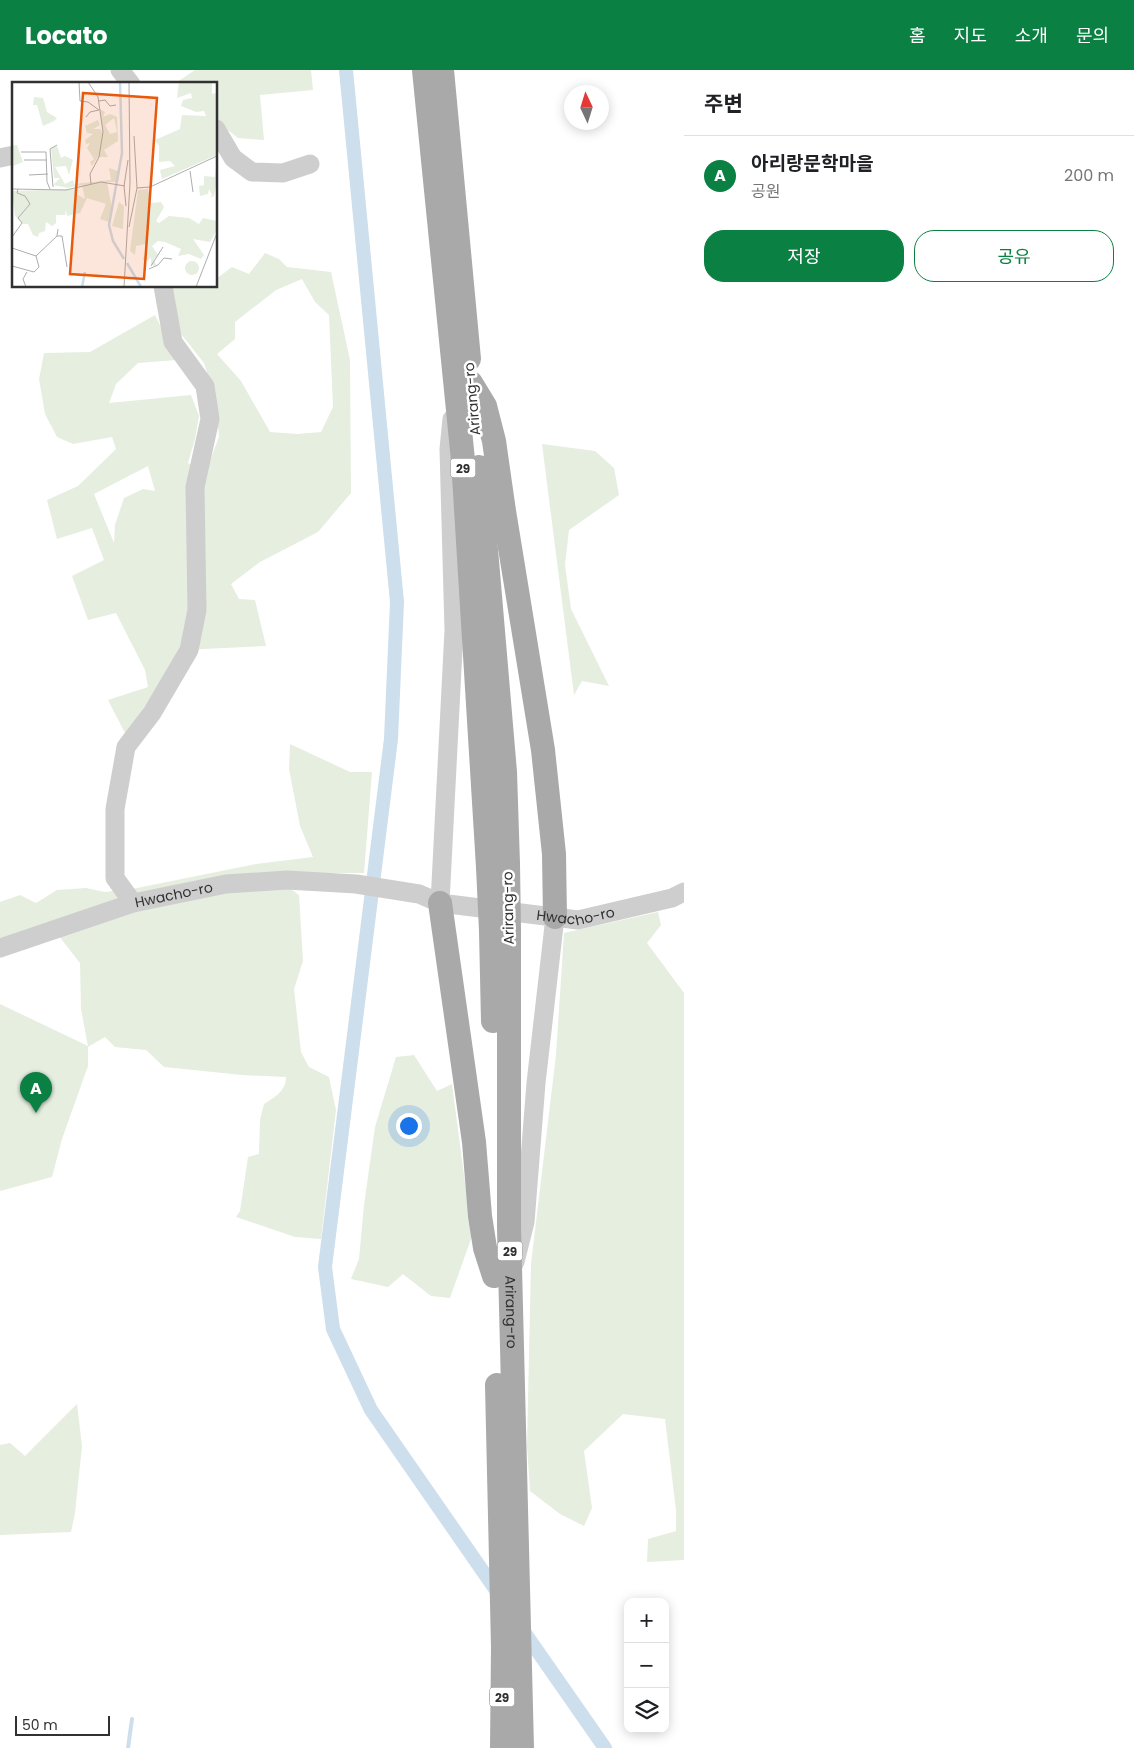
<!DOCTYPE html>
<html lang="ko">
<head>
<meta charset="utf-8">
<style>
  body { margin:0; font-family:Poppins,"Noto Sans KR",sans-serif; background:#f6f6f6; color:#202124 }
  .controls { position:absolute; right:15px; bottom:15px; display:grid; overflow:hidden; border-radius:10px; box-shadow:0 2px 12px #0003 }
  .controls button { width:45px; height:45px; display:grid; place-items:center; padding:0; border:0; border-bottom:1px solid #e0e0e0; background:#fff; color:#202124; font:25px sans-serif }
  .compass { position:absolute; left:564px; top:15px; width:45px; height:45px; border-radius:50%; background:#fff; box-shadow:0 2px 12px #0003; rotate:356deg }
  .scale { position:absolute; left:15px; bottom:12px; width:95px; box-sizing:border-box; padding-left:5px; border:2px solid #313131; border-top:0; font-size:14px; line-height:18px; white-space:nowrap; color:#313131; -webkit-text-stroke:4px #fff; paint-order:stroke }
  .you { position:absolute; left:408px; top:1055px; width:18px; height:18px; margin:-12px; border:4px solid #fff; border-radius:50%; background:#1a73e8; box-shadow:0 0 0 8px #1a73e833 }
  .badge { display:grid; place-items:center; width:32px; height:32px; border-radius:50%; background:#0b8043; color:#fff; font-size:16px; font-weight:700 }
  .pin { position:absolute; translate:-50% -41px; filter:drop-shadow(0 1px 2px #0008) }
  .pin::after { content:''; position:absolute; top:26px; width:18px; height:15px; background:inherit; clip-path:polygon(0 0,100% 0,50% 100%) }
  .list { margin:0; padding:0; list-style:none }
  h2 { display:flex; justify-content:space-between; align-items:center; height:65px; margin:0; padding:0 20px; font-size:21px }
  h2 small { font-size:16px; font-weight:400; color:#757577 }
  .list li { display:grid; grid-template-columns:32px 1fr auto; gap:15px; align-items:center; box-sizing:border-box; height:80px; padding:0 20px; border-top:1px solid #e0e0e0 }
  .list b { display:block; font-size:19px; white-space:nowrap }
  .list p { margin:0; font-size:16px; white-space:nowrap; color:#757577 }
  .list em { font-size:16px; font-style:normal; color:#757577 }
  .actions { display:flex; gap:10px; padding:15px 20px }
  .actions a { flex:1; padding:11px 0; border:1px solid #0b8043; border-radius:20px; text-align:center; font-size:18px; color:#0b8043 }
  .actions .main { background:#0b8043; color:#fff }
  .icon { flex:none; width:28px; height:28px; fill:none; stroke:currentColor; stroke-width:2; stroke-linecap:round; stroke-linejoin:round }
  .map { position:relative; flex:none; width:684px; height:1678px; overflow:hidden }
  header { display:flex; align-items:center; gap:30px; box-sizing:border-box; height:70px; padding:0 25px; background:#0b8043; color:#fff }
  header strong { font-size:24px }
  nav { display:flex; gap:28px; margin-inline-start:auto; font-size:18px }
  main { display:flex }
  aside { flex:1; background:#fff }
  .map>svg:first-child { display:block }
  .green { fill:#e6eee0; fill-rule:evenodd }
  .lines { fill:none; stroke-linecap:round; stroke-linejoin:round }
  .stream { stroke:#cddeed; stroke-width:4 }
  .canal { stroke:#cddeed; stroke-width:14 }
  .minor { stroke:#cecece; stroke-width:19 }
  .major { stroke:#a9a9a9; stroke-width:24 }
  .major-bridge { stroke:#a9a9a9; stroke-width:24 }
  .labels { text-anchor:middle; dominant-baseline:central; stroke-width:5; stroke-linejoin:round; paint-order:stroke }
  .shield { fill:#fff; stroke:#6f6f6f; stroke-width:1 }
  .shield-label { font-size:12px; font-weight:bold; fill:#313131 }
  .street-label { font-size:14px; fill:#313131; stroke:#fff }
  .inset-river { fill:none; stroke:#cddeed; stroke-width:2.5 }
  .inset-road { fill:none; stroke:#adadad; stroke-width:1 }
  .view { fill:#e8590c; fill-opacity:0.15; stroke:#e8590c; stroke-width:2.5 }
  .inset-edge { fill:none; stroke:#313131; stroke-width:2.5 }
</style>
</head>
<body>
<header>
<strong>Locato</strong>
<nav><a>홈</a><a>지도</a><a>소개</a><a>문의</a></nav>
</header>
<main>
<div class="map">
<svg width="684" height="1678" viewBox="0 0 684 1678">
  <rect width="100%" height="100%" fill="#fff"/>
  <!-- green -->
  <g class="green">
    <path d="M195 0H311L313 20 260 25 264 70 238 68 216 51V14H174Z"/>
    <path d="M265 183 279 189 287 197 331 202 350 290 351 423 318 462 260 492 231 514 239 529 255 530 266 576 182 580 126 665 108 630 148 617 145 600 116 543 88 550 72 506 104 490 92 458 57 469 47 430 78 416 116 379 112 367 73 374 57 367 45 344 39 309 44 283 90 282 155 245 177 290 138 293 116 314 109 333 191 325 199 346 195 369 188 393 205 404 219 367 216 332 204 293 181 264 172 216H216V209L232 197 249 204ZM302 209 315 232 329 245 333 337 321 362 297 364 270 362 241 311 217 284 235 269V252L276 220ZM148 396 155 421 143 419 124 428 115 455 114 473 94 424Z"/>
    <path d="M542 374 595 381 614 398 619 425 569 460 565 495 571 539 609 616 582 611 574 625Z"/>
    <path d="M290 674 350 702H372L364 803H269L299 825 303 891 294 919 301 982 309 997 329 1007 336 1040 321 1169 295 1167 236 1147 240 1141 248 1087 259 1084 260 1050 264 1034C275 1027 286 1021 286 1007L242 1005 164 997 146 980 115 977 105 967 88 977V996L62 1069 52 1107 0 1121V934L88 976 81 939 80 893 48 852 0 868V832L20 825 36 833 57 820 86 818 105 822 137 818 256 794 313 787 300 756 289 699Z"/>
    <path d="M658 842 661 855 647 873 684 923V1490L647 1492 648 1469 676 1461V1440L665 1349 623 1344 584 1381 592 1438 584 1456 560 1444 530 1421 527 1376 531 1194 556 985 564 863Z"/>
    <path d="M414 985 437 1021 452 1014 472 1166 450 1228 431 1226 403 1204 388 1217 351 1209 359 1189 364 1135 375 1057 396 987Z"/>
    <path d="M77 1334 82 1376 75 1443 71 1462 0 1465V1375L10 1373 25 1386Z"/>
  </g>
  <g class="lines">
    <!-- stream -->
    <path class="stream" d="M128 1678 132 1649"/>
    <!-- canal -->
    <g class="canal">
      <path d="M346 0 397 532 391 669 325 1197 333 1259 371 1340 500 1526"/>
      <path d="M520 1556 605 1678"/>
    </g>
    <!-- minor -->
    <g class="minor">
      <path d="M120 0 131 14"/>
      <path d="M216 59 233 88 252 102 283 103 310 94"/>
      <path d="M0 88 14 85"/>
      <path d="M133 833 115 808V739L126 677 152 643 189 580 197 540 195 417 210 349 205 316 173 272 163 216"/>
      <path d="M440 833 454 560 449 379 452 349"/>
      <path id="s1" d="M0 878 133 833 226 814 287 810 356 814 419 824 440 833 578 850 672 828 684 822"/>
      <path d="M515 1192 525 1152 536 1013 555 847"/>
    </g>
    <!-- major -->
    <g class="major">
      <path d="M424 0 463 390 488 797"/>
      <path d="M442 0 469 289"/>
      <path d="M471 313 485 336 494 371 504 441 543 680 554 784 555 847"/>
      <path d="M479 397 505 702 508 794"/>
      <path d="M440 833 474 1072 480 1146 485 1178 494 1206"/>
      <path d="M491 861 493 951"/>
      <path id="s2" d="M509 861V1157L522 1678"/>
      <path d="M497 1315 503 1577 502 1678"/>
    </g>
    <!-- major-bridge -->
    <g class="major-bridge">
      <path d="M508 794 509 861"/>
      <path d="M488 797 491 861"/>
    </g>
  </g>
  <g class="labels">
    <!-- shield labels -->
    <g class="shield">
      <rect x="450.5" y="388.5" width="25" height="19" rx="4"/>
      <rect x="497.5" y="1171.5" width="25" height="19" rx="4"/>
      <rect x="489.5" y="1617.5" width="25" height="19" rx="4"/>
    </g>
    <g class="shield-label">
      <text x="463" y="398">29</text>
      <text x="510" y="1181">29</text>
      <text x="502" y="1627">29</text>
    </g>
    <!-- street labels -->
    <g class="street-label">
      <text transform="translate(472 329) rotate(-95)">Arirang-ro</text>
      <text stroke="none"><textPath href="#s1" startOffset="182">Hwacho-ro</textPath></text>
      <text transform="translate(508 838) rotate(-91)">Arirang-ro</text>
      <text stroke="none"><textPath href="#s1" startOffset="589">Hwacho-ro</textPath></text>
      <text stroke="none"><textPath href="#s2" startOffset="381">Arirang-ro</textPath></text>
    </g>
  </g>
  <!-- overview -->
  <g transform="translate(12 12)">
    <rect width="205" height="205" fill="#fff"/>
    <path d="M167 0H200V12L205 11V73L150 97 148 88 163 84 158 79 147 80V64L143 58 168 47 170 33 194 34 192 29 184 30 169 24 171 18 180 16 179 11 165 16ZM22 15 31 16 35 30 45 36 42 39 31 44 25 23H21ZM88 27 93 30 91 35 98 32 105 35 106 59 92 68 96 75H86L80 84 78 80 82 77 75 66 78 61 74 62 73 58 81 52 75 51 73 44 86 38 88 43 81 47H89L91 55ZM102 36 105 50 98 52 93 43ZM5 63 11 80 1 84 0 64ZM45 64 49 76 53 74 61 78 57 93 54 84 43 85 53 102 61 98 62 102 99 98 97 86 106 89 104 100H95L100 126 97 140 88 137 94 122 75 116 68 131 55 134 54 128 53 133H44V141L40 144 34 140 33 149 27 151 26 155 21 153 16 142H11L3 134 0 109 66 107 64 112 73 117 70 103 56 106 41 103 48 96H42L39 66ZM205 77V98L202 114 198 116 200 113 197 107 196 112 188 114 187 104 192 103V94L203 95ZM136 107 139 121 149 120 152 125 144 139 147 141 157 134 177 136 187 142 191 136 205 139V148L198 160 181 157 192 173 189 177 177 172 166 174 169 167 153 160 146 159 140 164 146 173 142 177 144 184 139 183V175L136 179 130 177 133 174V162L124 164 123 173 118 169 126 108ZM107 120 112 124 111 147 100 144ZM173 186a7 7 0 1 1 14 0a7 7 0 1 1-14 0Z" fill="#e6eee0" fill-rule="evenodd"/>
    <path class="inset-river" d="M108 0 110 71 97 143 101 159 112 177M115 181 129 205M70 205 73 190"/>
    <path class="inset-road" d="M67 0 68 19 76 20 87 28M76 0 86 15 91 50 87 75 78 92 79 102M87 19 93 18 98 24 104 23M74 35 78 30 87 28M122 54 125 106M9 70H34L35 100 38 107M12 78H35M178 89 181 110M17 93 36 92M112 104 116 78M112 104 114 124M41 105 38 67 45 63M125 106 138 105 205 74M0 107 54 108 89 100 113 104M117 145 125 106M45 154H50L55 185M0 155 10 141 6 136 18 122 13 114 5 111 6 107M0 166 24 174 27 185 22 190 0 184M24 174 45 154 46 147M139 184 151 165M137 187 146 183 152 176 160 177M14 205 11 197 15 190M112 205 118 101 117 0M184 205 205 151"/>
    <path class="view" d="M71 11 145 16 132 197 58 192Z"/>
    <rect width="205" height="205" class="inset-edge"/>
  </g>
</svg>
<div class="controls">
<button>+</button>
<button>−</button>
<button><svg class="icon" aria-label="layers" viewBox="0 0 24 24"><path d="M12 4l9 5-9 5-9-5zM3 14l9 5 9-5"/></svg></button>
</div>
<svg class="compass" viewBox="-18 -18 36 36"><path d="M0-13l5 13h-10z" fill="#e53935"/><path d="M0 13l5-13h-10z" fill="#757577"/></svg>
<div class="scale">50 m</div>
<div class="you"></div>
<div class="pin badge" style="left:36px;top:1043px">A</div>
</div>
<aside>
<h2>주변<small></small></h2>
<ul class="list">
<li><span class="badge">A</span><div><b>아리랑문학마을</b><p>공원</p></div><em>200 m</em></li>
</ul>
<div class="actions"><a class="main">저장</a><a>공유</a></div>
</aside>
</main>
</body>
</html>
